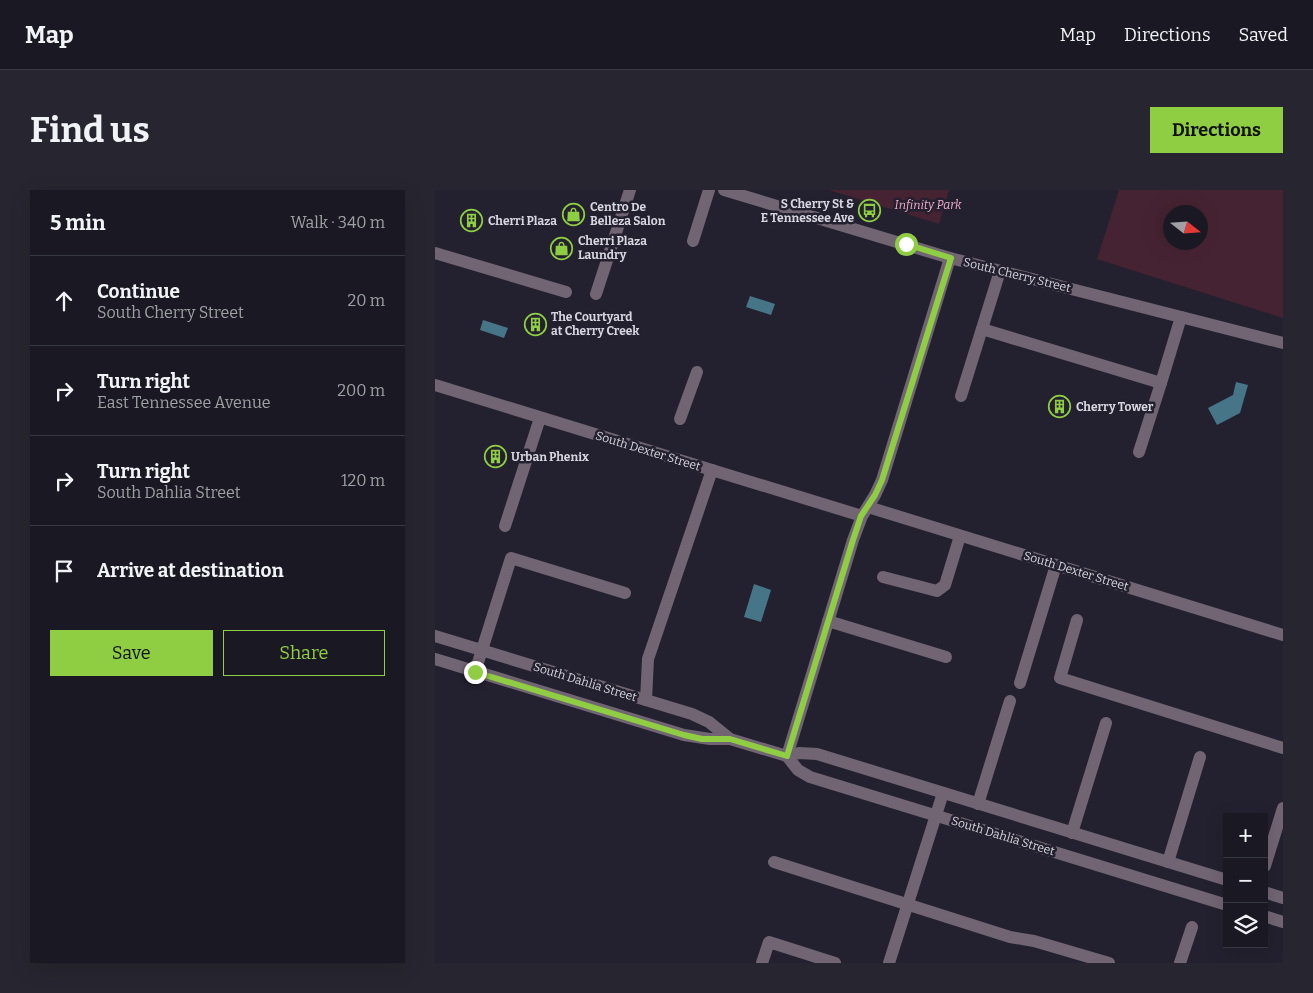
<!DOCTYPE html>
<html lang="en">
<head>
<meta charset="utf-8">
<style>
  body { margin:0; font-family:Bitter,serif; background:#272630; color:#f1f3f6 }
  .controls { position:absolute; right:15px; bottom:15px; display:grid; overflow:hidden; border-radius:0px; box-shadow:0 5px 20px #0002 }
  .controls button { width:45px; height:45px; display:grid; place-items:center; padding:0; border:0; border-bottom:1px solid #383841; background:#1a1923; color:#f1f3f6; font:25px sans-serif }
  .compass { position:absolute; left:728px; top:15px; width:45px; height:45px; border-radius:50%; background:#1a1923; box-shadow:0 5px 20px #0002; rotate:107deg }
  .stop { position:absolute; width:15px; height:15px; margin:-11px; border:4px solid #8fcd42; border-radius:50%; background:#fff }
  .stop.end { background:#8fcd42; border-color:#fff; box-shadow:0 1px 5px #0008 }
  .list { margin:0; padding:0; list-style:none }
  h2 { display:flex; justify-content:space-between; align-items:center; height:65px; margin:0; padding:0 20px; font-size:21px }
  h2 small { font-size:16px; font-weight:400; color:#9fa0a6 }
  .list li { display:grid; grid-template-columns:32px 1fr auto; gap:15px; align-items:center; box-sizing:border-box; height:90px; padding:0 20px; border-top:1px solid #383841 }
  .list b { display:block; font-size:19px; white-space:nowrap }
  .list p { margin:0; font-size:16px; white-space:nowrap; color:#9fa0a6 }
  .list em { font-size:16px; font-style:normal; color:#9fa0a6 }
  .actions { display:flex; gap:10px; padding:15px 20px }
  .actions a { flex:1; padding:11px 0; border:1px solid #8fcd42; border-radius:0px; text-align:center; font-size:18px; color:#8fcd42 }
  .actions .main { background:#8fcd42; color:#111 }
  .icon { flex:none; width:28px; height:28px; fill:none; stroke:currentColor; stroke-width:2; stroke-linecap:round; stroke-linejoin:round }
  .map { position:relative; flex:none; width:848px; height:773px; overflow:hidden; border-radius:0px }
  header { display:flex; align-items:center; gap:30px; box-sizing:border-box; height:70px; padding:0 25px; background:#1a1923; border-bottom:1px solid #383841 }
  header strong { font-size:24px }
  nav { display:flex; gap:28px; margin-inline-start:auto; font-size:18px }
  .intro { display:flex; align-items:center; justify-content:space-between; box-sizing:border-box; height:120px; padding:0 30px }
  h1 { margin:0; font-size:35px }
  .button { padding:12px 22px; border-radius:0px; background:#8fcd42; color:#111; font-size:18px; font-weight:700 }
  main { display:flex; gap:30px; padding:0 30px }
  aside { flex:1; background:#1a1923; border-radius:0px; box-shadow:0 5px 20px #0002 }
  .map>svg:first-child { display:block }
  .green { fill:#462332; fill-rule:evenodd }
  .water { fill:#477588 }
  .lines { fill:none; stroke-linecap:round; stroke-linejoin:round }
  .minor { stroke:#716573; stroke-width:12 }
  .route { stroke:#8fcd42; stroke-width:6 }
  .labels { text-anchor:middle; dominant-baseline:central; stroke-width:5; stroke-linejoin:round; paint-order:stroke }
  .poi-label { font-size:12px; font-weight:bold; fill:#d7d6e0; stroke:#23212f; text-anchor:start }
  .park-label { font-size:12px; font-style:italic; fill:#f2acc7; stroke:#23212f }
  .street-label { font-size:12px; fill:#d7d6e0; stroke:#23212f }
</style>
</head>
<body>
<header>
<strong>Map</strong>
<nav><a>Map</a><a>Directions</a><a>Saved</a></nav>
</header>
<div class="intro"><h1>Find us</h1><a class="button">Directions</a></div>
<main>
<aside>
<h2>5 min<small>Walk · 340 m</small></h2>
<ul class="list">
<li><svg class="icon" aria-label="ahead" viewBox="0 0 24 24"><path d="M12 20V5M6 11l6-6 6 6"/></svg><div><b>Continue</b><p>South Cherry Street</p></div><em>20 m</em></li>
<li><svg class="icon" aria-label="right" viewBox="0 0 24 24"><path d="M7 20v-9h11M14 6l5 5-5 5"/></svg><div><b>Turn right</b><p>East Tennessee Avenue</p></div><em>200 m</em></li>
<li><svg class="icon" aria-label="right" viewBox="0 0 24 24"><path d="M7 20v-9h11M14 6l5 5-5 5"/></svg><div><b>Turn right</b><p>South Dahlia Street</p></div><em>120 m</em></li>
<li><svg class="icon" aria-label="arrive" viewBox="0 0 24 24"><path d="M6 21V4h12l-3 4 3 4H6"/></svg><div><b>Arrive at destination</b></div></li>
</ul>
<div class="actions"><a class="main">Save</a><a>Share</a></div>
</aside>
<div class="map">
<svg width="848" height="773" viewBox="0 0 848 773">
  <rect width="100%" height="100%" fill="#23212f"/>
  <!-- green -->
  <g class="green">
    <path d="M394 0H514L504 34Z"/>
    <path d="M684 0H848V128L662 69ZM736 22H766V52H736Z"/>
  </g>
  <!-- water -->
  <g class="water">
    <path d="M315 106 340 114 336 125 311 117Z"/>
    <path d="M48 130 73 138 69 148 45 140Z"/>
    <path d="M801 192 813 195 805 223 782 235 773 218 798 205Z"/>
    <path d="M319 394 336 400 326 432 309 427Z"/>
  </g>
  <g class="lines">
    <!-- minor -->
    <g class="minor">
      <path d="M289 0 515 68 848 153"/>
      <path d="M258 51 274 0"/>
      <path d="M0 63 131 102"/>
      <path d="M161 104 195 0"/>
      <path d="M547 139 726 193 704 262"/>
      <path d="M726 193 746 127"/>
      <path d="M0 195 427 326"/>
      <path d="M526 206 565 81"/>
      <path d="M245 229 262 182"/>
      <path d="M433 317 848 445"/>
      <path d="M70 336 105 228"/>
      <path d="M448 387 502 401 510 395 525 346"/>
      <path d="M642 430 625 488 848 558"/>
      <path d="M393 431 511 467"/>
      <path d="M0 446 257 524 274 532 295 549"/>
      <path d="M0 469 249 545 275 549H295L352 566 364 563 382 564 792 690"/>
      <path d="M40 482 76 368 190 403"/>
      <path d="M585 493 621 375"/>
      <path d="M211 510 213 469 277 280"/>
      <path d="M352 566 418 350 427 326 440 305 447 290 515 68"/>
      <path d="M352 566 363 580 375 587 792 715"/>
      <path d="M543 614 575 511"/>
      <path d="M637 643 671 533"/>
      <path d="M339 672 575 747 599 751 674 773"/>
      <path d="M733 672 765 567"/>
      <path d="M830 676 848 618"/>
      <path d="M829 702 848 708"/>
      <path d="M829 726 848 732"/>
      <path d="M327 773 334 752 400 773"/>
      <path d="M454 773 508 603"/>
      <path d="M745 773 757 737"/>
    </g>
  </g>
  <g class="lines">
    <!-- route -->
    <path class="route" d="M40 482 249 545 267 549H295L352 566 418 350 426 326 440 305 447 290 516 68 471 54"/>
  </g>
  <!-- icons -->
  <defs>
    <symbol id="bus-ring" viewBox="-11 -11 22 22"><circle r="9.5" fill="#23212f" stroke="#8fcd42" stroke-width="1.5"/><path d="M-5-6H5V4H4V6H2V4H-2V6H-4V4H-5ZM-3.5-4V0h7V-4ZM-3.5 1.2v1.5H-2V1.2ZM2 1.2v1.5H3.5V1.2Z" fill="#8fcd42"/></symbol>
    <symbol id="shop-ring" viewBox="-11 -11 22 22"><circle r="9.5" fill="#23212f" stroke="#8fcd42" stroke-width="1.5"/><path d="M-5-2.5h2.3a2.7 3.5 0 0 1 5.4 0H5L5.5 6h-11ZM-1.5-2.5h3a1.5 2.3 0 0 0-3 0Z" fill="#8fcd42"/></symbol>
    <symbol id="building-ring" viewBox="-11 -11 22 22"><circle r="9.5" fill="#23212f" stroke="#8fcd42" stroke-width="1.5"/><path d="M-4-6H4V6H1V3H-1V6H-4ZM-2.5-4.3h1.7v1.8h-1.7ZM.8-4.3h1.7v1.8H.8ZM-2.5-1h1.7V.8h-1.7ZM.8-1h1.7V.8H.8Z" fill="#8fcd42"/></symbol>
  </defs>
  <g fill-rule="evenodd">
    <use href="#bus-ring" x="422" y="8" width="25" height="25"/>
    <use href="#shop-ring" x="126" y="12" width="25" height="25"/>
    <use href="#building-ring" x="24" y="18" width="25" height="25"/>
    <use href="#shop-ring" x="114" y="46" width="25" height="25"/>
    <use href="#building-ring" x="88" y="122" width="25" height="25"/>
    <use href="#building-ring" x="612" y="204" width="25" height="25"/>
    <use href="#building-ring" x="48" y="254" width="25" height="25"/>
  </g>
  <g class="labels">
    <!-- poi labels -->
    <g class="poi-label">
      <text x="419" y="14" text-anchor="end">S Cherry St &amp;<tspan x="419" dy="14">E Tennessee Ave</tspan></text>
      <text x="155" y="17">Centro De<tspan x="155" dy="14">Belleza Salon</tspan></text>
      <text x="53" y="31">Cherri Plaza</text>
      <text x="143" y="51">Cherri Plaza<tspan x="143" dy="14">Laundry</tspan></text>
      <text x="116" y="127">The Courtyard<tspan x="116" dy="14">at Cherry Creek</tspan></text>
      <text x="641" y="217">Cherry Tower</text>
      <text x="76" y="267">Urban Phenix</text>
    </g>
    <!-- park labels -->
    <g class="park-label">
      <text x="493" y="15">Infinity Park</text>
    </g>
    <!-- street labels -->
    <g class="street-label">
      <text transform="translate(582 85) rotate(14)">South Cherry Street</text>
      <text transform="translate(213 261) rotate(17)">South Dexter Street</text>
      <text transform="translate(641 381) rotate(17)">South Dexter Street</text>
      <text transform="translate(150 492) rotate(17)">South Dahlia Street</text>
      <text transform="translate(568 646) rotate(17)">South Dahlia Street</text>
    </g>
  </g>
</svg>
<div class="controls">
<button>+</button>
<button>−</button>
<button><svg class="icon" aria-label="layers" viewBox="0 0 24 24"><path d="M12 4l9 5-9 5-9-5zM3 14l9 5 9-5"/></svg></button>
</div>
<svg class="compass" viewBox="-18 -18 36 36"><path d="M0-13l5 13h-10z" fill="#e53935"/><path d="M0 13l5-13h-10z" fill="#9fa0a6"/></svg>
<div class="stop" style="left:471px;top:54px"></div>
<div class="stop end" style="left:40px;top:482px"></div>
</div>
</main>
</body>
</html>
